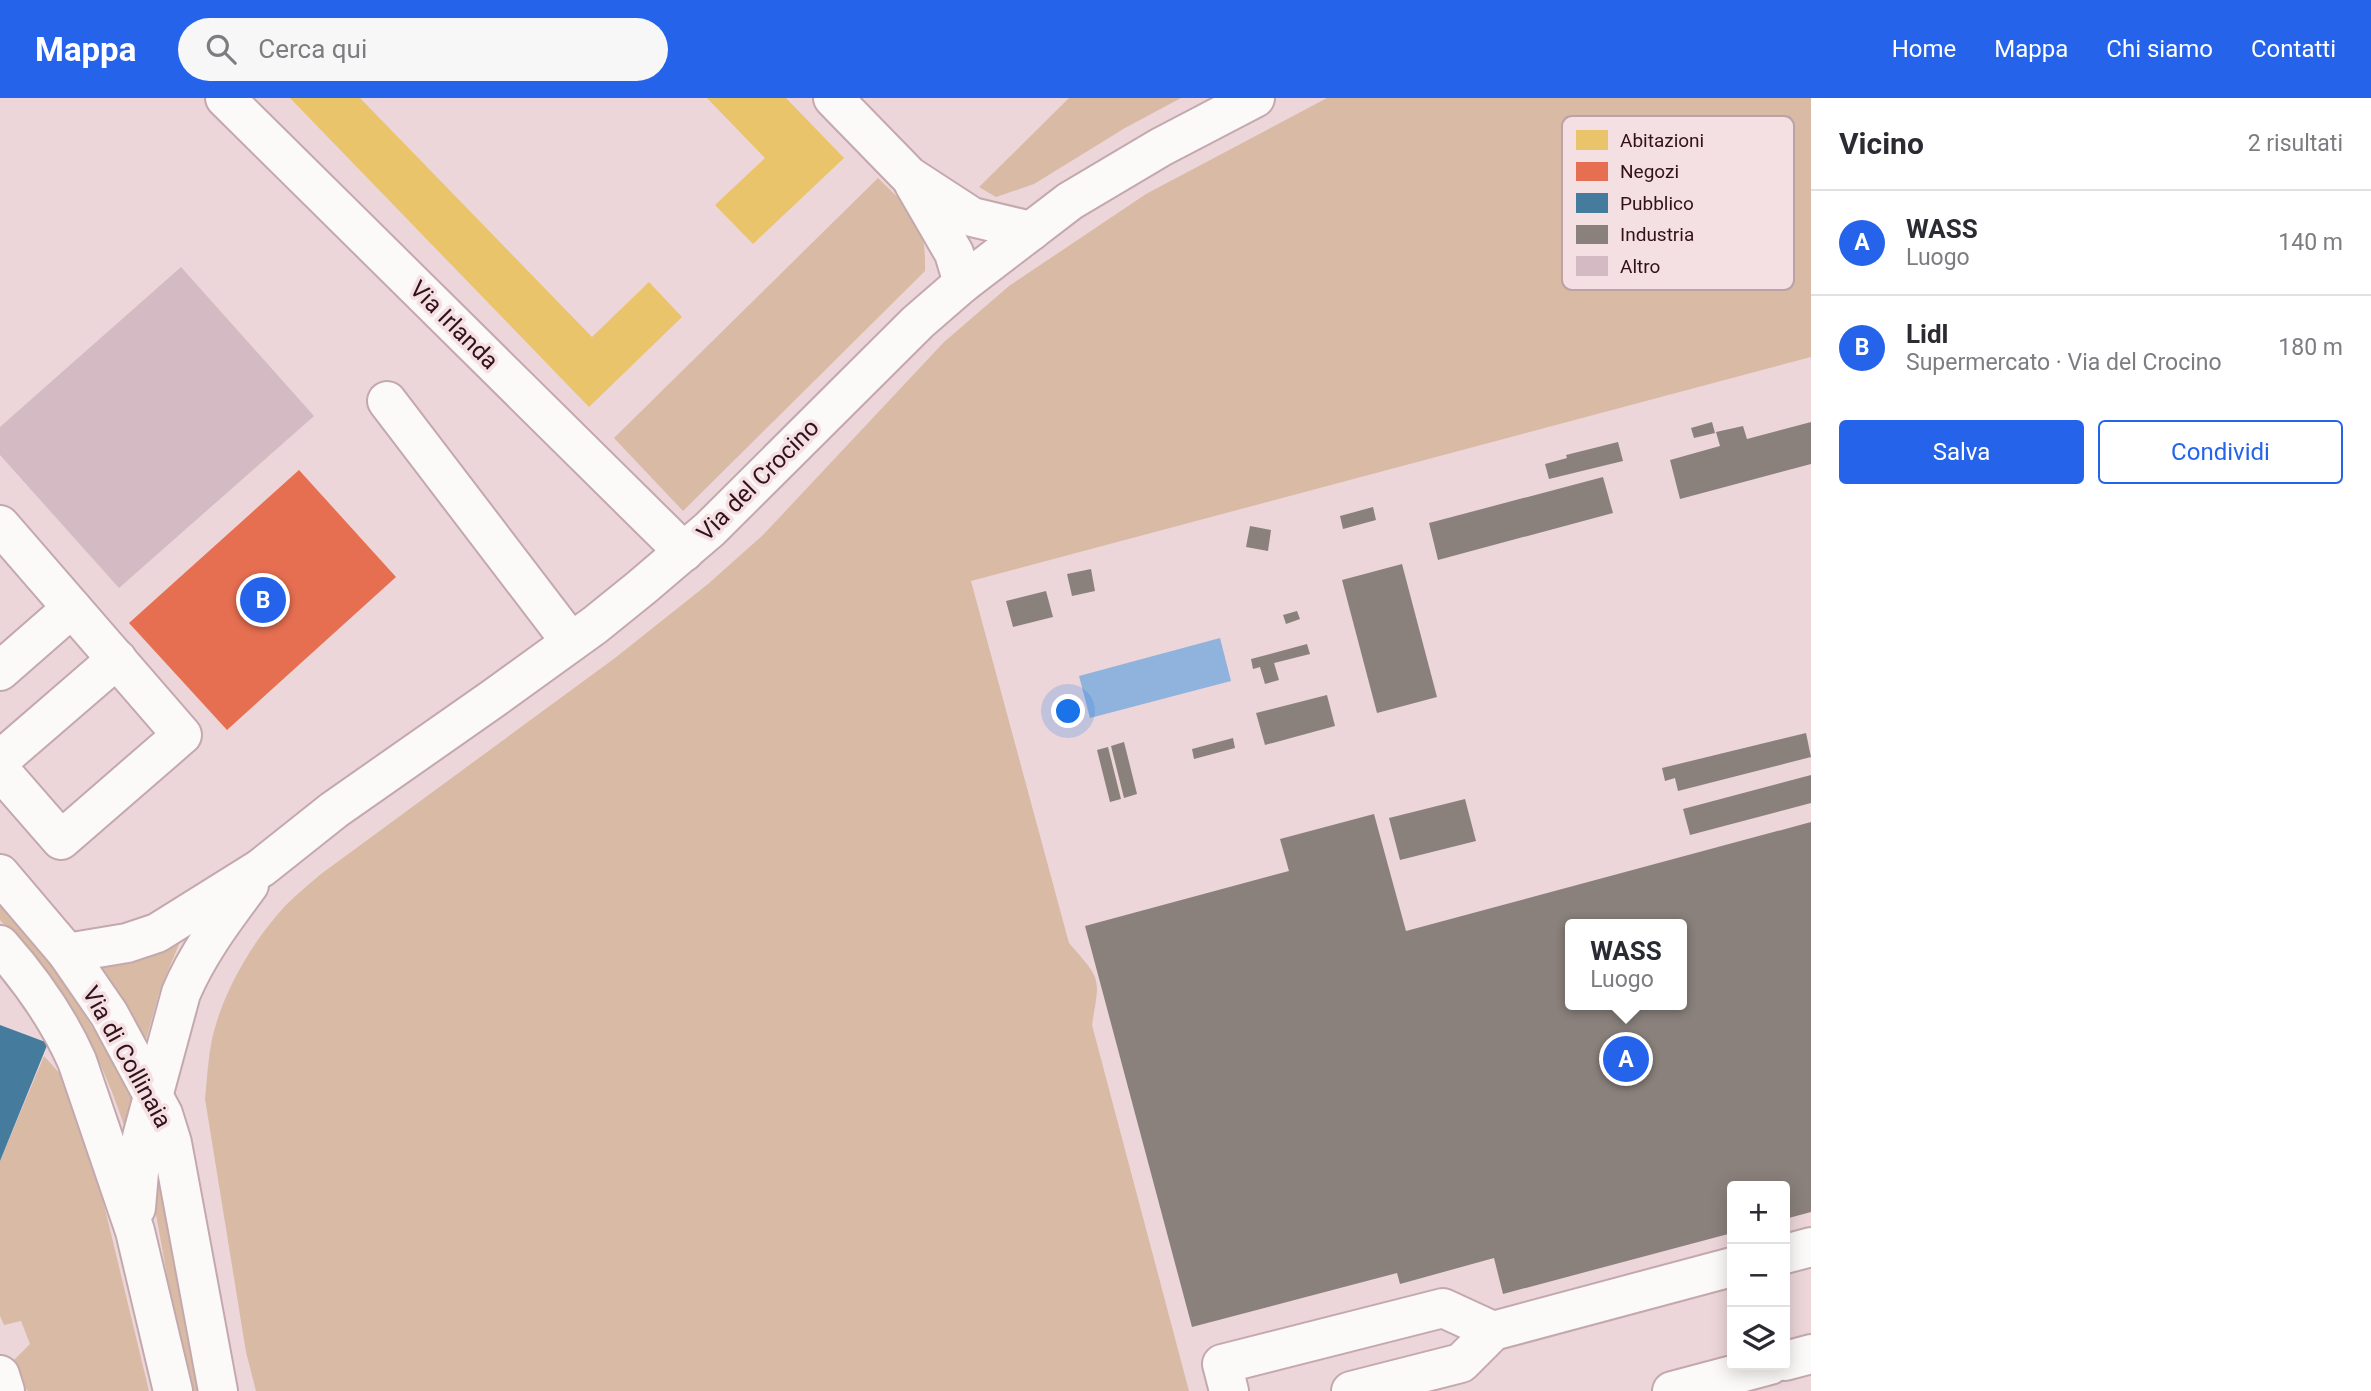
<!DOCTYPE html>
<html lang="it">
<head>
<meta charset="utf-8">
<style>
  body { margin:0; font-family:Roboto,sans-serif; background:#f7f7f7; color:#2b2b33 }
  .controls { position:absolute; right:21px; bottom:21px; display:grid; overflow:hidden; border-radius:7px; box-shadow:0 4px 18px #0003 }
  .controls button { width:63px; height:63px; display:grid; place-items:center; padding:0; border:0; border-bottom:2px solid #e1e1e2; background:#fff; color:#2b2b33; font:35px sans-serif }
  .you { position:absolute; left:1069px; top:614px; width:24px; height:24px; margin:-18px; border:5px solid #fff; border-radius:50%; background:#1a73e8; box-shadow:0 0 0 10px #1a73e833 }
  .badge { display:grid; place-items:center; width:46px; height:46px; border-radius:50%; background:#2563eb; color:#fff; font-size:23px; font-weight:700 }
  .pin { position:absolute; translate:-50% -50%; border:4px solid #fff; box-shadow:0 2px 7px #0006 }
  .popup { position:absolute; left:1565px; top:821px; width:122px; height:91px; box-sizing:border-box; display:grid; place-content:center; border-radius:7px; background:#fff; filter:drop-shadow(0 2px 5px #0005); font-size:23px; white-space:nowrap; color:#7c7c81 }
  .popup b { font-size:26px; color:#2b2b33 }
  .popup::after { content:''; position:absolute; left:50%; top:100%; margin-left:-14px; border:14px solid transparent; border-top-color:#fff }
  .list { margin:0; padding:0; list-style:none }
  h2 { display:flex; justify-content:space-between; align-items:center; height:91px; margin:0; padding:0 28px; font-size:30px }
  h2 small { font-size:23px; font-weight:400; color:#7c7c81 }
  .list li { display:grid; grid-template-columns:46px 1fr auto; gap:21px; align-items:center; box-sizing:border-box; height:105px; padding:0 28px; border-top:2px solid #e1e1e2 }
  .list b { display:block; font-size:26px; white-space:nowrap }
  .list p { margin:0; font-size:23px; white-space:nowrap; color:#7c7c81 }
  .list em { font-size:23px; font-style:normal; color:#7c7c81 }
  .actions { display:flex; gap:14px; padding:21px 28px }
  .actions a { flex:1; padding:16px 0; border:2px solid #2563eb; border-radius:7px; text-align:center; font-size:24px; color:#2563eb }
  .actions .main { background:#2563eb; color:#fff }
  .icon { flex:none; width:38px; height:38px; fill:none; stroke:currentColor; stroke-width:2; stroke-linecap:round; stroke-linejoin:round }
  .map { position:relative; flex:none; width:1811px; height:1293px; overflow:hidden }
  header { display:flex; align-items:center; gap:42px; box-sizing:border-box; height:98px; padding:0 35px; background:#2563eb; color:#fff }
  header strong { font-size:33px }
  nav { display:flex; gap:38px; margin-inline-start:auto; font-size:24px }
  .search { width:490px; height:63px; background:#f7f7f7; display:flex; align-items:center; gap:18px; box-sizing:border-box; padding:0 24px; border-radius:38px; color:#7c7c81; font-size:26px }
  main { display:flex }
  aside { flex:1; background:#fff }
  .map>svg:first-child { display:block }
  .green { fill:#d9baa5 }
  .water { fill:#8fb3dc }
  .homes { fill:#e9c46a }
  .shops { fill:#e76f51 }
  .public { fill:#457b9d }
  .industry { fill:#8a817c; fill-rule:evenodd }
  .building { fill:#d3bac3 }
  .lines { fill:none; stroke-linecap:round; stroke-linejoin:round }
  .minor-casing { stroke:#c3a9ae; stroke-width:42 }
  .major-casing { stroke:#c3a9ae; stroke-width:42 }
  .minor { stroke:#fcf9f9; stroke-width:38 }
  .major { stroke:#fcf9f9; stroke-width:38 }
  .labels { text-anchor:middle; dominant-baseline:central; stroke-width:7; stroke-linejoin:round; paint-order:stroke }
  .street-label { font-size:24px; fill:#321118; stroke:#f4e0e3 }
  .key { fill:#f4e0e3; stroke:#baa2a6; stroke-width:2 }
  .key-label { font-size:19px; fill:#321118 }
</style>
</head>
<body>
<header>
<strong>Mappa</strong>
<div class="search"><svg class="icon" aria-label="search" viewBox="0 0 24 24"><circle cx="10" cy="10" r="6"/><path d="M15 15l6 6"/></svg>Cerca qui</div>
<nav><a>Home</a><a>Mappa</a><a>Chi siamo</a><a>Contatti</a></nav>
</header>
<main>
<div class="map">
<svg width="1811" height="1293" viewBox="0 0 1811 1293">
  <rect width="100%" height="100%" fill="#ecd6d9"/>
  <!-- green -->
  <g class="green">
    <path d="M1069 0H1181L1125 30 1034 86 996 99 979 89Z"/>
    <path d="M1327 0H1811V259L971 483 1069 845C1102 883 1100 878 1092 927L1189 1293H256L246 1254 205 1001C207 981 208 961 212 941 223 893 252 844 285 808 296 797 309 786 321 776L615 560 708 486 763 437 944 244 1009 188 1146 96Z"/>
    <path d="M878 80C914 116 926 119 925 173L683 413 614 340Z"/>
    <path d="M0 805 54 870 103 946 132 1003 130 1046C111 984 86 927 46 876 32 857 15 840 0 822Z"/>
    <path d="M182 839 160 892 145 945 95 866Z"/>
    <path d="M44 958 62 978 86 1032 149 1293H28L21 1286 14 1262 30 1246 21 1223 4 1227 0 1218V1063Z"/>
    <path d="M152 1042 201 1293H188L147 1067Z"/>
  </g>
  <!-- water -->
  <path class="water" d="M1220 540 1231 583 1090 620 1079 578Z"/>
  <!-- homes -->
  <g class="homes">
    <path d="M290 0H360L592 239 649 184 682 219 589 309Z"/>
    <path d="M707 0H786L844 60 753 146 715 107 765 60Z"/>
  </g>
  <!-- shops -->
  <path class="shops" d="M299 372 396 479 227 632 129 525Z"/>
  <!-- public -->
  <path class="public" d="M0 927 48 945 0 1063Z"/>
  <!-- industry -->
  <g class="industry">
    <path d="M1712 324 1715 335 1694 340 1691 330Z"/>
    <path d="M1811 324V366L1680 401 1670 362 1720 348 1716 334 1743 328 1747 341Z"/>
    <path d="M1618 344 1623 363 1549 381 1545 366 1567 360 1566 357Z"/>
    <path d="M1603 379 1613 415 1438 462 1429 425Z"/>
    <path d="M1373 409 1376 422 1343 431 1340 418Z"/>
    <path d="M1250 428 1271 432 1268 453 1246 449Z"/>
    <path d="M1402 466 1437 599 1377 615 1342 482Z"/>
    <path d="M1091 471 1095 493 1072 498 1067 476Z"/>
    <path d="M1046 493 1053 519 1013 529 1006 503Z"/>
    <path d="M1297 513 1300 521 1286 526 1283 517Z"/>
    <path d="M1307 546 1310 556 1274 565 1279 582 1265 586 1260 569 1253 571 1251 561Z"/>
    <path d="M1327 597 1335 628 1265 647 1256 615Z"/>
    <path d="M1806 635 1811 659 1678 693 1675 680 1665 683 1662 670Z"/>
    <path d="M1233 640 1235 650 1194 661 1192 651Z"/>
    <path d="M1124 644 1137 696 1124 700 1111 648Z"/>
    <path d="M1108 649 1121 701 1110 704 1097 652Z"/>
    <path d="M1811 677V705L1690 737 1683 711Z"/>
    <path d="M1465 701 1476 743 1400 762 1389 720Z"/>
    <path d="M1374 716 1406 833 1811 724V1114L1785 1121V1088H1732V1135L1503 1196 1494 1160 1400 1186 1397 1175 1192 1229 1085 828 1289 773 1280 741ZM1570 826H1682V907H1570Z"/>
  </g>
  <!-- building -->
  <path class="building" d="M181 169 314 318 119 490 0 357V329Z"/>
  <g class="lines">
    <defs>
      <g id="minor">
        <path d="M225 0 684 454"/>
        <path d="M833 0 909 78 972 119 1031 133"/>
        <path d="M914 86 954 155 963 185"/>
        <path d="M387 303 571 544"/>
        <path d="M0 427 182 637 61 742 0 672"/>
        <path d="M0 573 72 510"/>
        <path d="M0 662 117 561"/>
        <path d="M0 776 67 855 109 916 163 1016 172 1045 218 1293"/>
        <path d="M0 847C31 882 58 920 77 963L135 1133 173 1293"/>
        <path d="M67 855 127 845 157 835 261 770 334 712 494 600 595 527 642 489 710 431 918 224 963 185 1070 103 1161 49 1255 0"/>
        <path d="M136 1110 142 1039 181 895C198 855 223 822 249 787"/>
        <path d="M1785 1156 1811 1149"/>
        <path d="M0 1277 5 1293"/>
        <path d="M1229 1293 1222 1266 1443 1210 1493 1233"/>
        <path d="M1351 1293 1461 1265 1493 1233 1732 1169"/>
      </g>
      <g id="major">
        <path d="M1785 1263 1811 1256"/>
        <path d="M1672 1293 1770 1267"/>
      </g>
    </defs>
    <!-- minor casing -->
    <use href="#minor" class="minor-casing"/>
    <!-- major casing -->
    <use href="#major" class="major-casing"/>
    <!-- minor -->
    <use href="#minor" class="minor"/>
    <!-- major -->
    <use href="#major" class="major"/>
  </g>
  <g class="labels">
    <!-- street labels -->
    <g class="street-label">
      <text transform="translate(454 227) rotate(45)">Via Irlanda</text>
      <text transform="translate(758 382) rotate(-45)">Via del Crocino</text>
      <text transform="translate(127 959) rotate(61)">Via di Collinaia</text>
    </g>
  </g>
  <!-- legend -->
  <rect x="1562" y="18" width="232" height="174" rx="10" class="key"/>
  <rect x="1576" y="32" width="32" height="20" fill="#e9c46a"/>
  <rect x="1576" y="64" width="32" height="19" fill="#e76f51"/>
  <rect x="1576" y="95" width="32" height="20" fill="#457b9d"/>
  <rect x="1576" y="127" width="32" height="19" fill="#8a817c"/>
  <rect x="1576" y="158" width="32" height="20" fill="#d3bac3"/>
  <g class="key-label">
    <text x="1620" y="49">Abitazioni</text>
    <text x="1620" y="80">Negozi</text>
    <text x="1620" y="112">Pubblico</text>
    <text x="1620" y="143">Industria</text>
    <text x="1620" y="175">Altro</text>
  </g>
</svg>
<div class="controls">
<button>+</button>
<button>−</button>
<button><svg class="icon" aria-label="layers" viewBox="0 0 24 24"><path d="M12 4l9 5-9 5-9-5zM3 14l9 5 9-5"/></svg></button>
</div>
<div class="you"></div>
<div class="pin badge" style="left:1626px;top:961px">A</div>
<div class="popup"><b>WASS</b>Luogo</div>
<div class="pin badge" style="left:263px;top:502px">B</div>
</div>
<aside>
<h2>Vicino<small>2 risultati</small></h2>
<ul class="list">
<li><span class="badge">A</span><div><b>WASS</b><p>Luogo</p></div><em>140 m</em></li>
<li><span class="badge">B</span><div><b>Lidl</b><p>Supermercato · Via del Crocino</p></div><em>180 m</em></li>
</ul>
<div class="actions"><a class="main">Salva</a><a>Condividi</a></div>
</aside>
</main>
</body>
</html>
